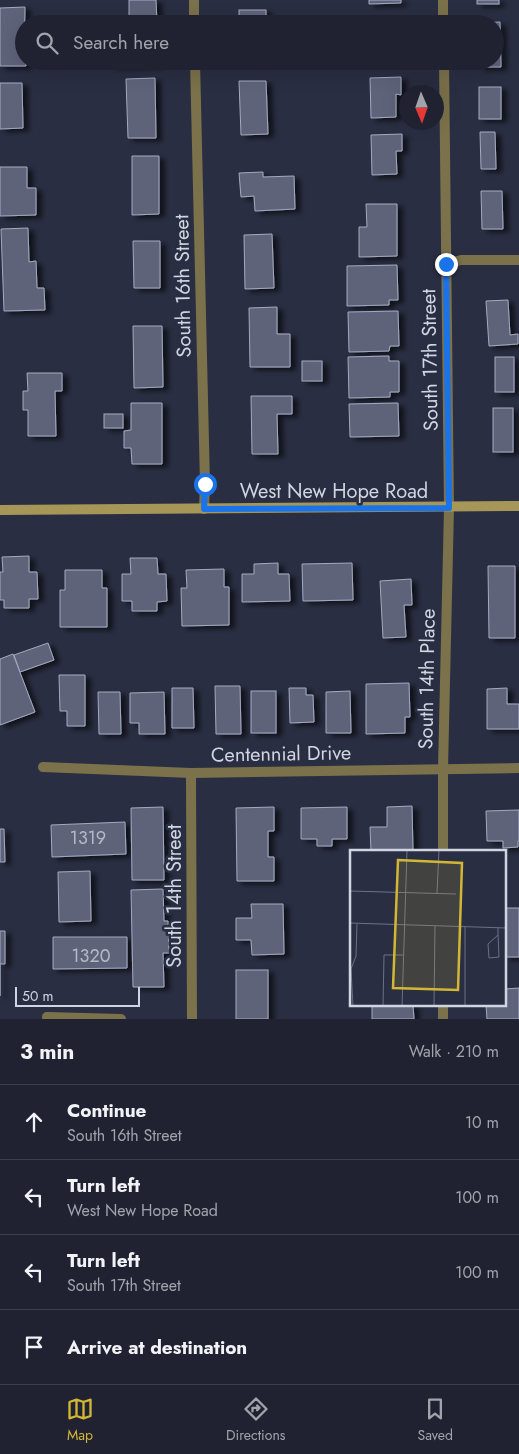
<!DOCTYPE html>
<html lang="en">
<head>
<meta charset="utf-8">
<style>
  body { margin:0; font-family:Jost,sans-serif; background:#282a3a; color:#f1f3f6 }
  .compass { position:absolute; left:399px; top:85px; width:45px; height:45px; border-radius:50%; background:#202232; box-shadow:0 5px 20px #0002; rotate:178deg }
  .scale { position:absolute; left:15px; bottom:12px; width:125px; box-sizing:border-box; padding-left:5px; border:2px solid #d1d5e1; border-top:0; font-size:14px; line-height:18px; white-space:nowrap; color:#d1d5e1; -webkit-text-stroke:4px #2a2e42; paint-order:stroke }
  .stop { position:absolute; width:15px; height:15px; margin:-11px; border:4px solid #1a73e8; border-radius:50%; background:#fff }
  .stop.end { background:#1a73e8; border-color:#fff; box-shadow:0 1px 5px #0008 }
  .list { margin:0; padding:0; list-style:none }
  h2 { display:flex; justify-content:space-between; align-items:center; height:65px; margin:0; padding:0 20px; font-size:21px }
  h2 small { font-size:16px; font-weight:400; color:#a2a4ac }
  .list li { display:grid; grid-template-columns:32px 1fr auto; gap:15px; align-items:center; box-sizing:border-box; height:75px; padding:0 20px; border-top:1px solid #3d3f4d }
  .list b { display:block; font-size:19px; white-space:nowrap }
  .list p { margin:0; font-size:16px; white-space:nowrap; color:#a2a4ac }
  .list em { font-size:16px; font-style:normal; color:#a2a4ac }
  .icon { flex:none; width:28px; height:28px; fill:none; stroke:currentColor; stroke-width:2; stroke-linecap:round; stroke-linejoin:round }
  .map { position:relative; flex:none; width:519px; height:1019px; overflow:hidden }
  .search { position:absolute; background:#202232; box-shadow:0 5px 20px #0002; left:15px; right:15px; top:15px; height:55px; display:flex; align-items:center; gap:12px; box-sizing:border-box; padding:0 18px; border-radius:28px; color:#a2a4ac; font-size:19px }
  .sheet { height:365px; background:#202232 }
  nav { display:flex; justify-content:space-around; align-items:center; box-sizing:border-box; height:70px; border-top:1px solid #3d3f4d; background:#202232; font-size:14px; color:#a2a4ac }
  nav a { display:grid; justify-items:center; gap:2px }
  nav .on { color:#d2b736 }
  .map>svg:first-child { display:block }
  .building { fill:#5e647a; stroke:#a2a9c1; filter:url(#shadow) }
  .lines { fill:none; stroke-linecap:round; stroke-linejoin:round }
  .minor { stroke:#7b724b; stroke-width:10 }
  .secondary { stroke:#a69758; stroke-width:10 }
  .route { stroke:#1a73e8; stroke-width:6 }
  .labels { text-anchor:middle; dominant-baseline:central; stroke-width:5; stroke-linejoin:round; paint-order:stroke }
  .number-label { font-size:18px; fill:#b4b9c7 }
  .street-label { font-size:20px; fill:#d1d5e1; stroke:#2a2e42 }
  .inset-road { fill:none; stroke:#6d7182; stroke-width:1 }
  .view { fill:#d2b736; fill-opacity:0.15; stroke:#d2b736; stroke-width:2.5 }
  .inset-edge { fill:none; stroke:#d1d5e1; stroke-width:2.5 }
</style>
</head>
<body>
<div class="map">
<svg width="519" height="1019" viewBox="0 0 519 1019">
  <defs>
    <filter id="shadow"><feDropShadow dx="5.5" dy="3" stdDeviation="2.5" flood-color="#0009"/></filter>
  </defs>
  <rect width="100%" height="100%" fill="#2a2e42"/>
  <!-- building -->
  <g class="building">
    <path d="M129 0H156L157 24H129Z"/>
    <path d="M369 0H401V3L369 4Z"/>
    <rect x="477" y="0" width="22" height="4"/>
    <path d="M25 7 24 61H26V66H0V8Z"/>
    <rect x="239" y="10" width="27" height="14"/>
    <rect x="369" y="21" width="32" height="3"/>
    <path d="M500 22 501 67H479V61H495V24H478V23Z"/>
    <path d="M110 61H157V65L110 66Z"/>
    <path d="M401 77V95L396 94V117L371 118 370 78Z"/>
    <path d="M155 78 156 138H128L126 79Z"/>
    <path d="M239 81H266L268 134 241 135Z"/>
    <path d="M0 83H22L23 128 0 129Z"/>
    <rect x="479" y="87" width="22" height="32"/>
    <path d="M480 132H495L496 169H481Z"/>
    <path d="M402 134V151H396L397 174 372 175 371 135Z"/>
    <path d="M132 156H159V214L132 215Z"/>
    <path d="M0 167H27V188H36V215L0 216Z"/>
    <path d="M263 172V177L294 176 295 209 255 211 254 196 241 197 239 173Z"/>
    <path d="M481 191H502L503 229H482Z"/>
    <path d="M366 204H397V256L359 257V227H367Z"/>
    <path d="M28 228 29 262 36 261 37 288H44L45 310 4 311 1 229Z"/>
    <path d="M272 234 274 288 245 289 244 235Z"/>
    <path d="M133 241H160V288H134Z"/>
    <path d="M397 265 398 300H389V305L347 306V266Z"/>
    <path d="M508 300 510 335 518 334V344L489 346 486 301Z"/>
    <path d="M277 307V334H290V367H250L249 308Z"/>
    <path d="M398 311 399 346H390L389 351 349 352 348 312Z"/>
    <path d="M133 326H162L163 387 134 388Z"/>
    <path d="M389 356V361H399V392H390V397L349 398 348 357Z"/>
    <rect x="495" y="357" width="19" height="35"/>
    <rect x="302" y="361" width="20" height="20"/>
    <path d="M27 373H62V391H55L56 436H28V410H23V391H28Z"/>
    <path d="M251 396H292V414H277L278 454H252Z"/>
    <path d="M131 403H162V464H132L131 448H124V431L131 430Z"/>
    <path d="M398 403 399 436 350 437 349 404Z"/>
    <rect x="493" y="408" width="20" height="44"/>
    <rect x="104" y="414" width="19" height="14"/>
    <path d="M29 556V572H37L38 599H29V608H4V600H0V572H3L2 557Z"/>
    <path d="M130 558H157L158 574H166L167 601 157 602V611H132V601H122V574H131Z"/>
    <path d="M278 563V574H289L290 601 242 602V574H254V564Z"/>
    <path d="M352 563 353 600 303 601 302 564Z"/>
    <path d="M488 566H515V638H489Z"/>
    <path d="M224 569V587H229V625L182 626 181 588H187L186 570Z"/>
    <path d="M65 570H102V588H107V627H60V590H65Z"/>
    <path d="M411 579 412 605H404L406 637 383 638 380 581Z"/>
    <path d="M48 643 54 660 20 672 14 655Z"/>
    <path d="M13 654 35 712 0 725V659Z"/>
    <path d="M59 675H85V726H67V711H60Z"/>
    <path d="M409 683 410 717H405V733L366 734V684Z"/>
    <path d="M215 686H240L241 734H216Z"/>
    <path d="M172 688H193L194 728H172Z"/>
    <path d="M289 688H306V695H313L314 722 290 723Z"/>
    <path d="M507 688V704H519V729H487V689Z"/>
    <rect x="251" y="691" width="25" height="42"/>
    <path d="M350 691 351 733H326V692Z"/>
    <path d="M98 692H120L121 734H99Z"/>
    <path d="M164 692 165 734H139V723H130V693Z"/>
    <path d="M412 806 413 852H371L370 827H387V807Z"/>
    <path d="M163 807 164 880H132L131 808Z"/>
    <path d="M274 807V831H268V857H274V881H237L236 808Z"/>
    <path d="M347 807V839H332V846H317V839H301V808Z"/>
    <path d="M519 810V841H518V847L503 848V841H487L486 811Z"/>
    <path d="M125 822 126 854 52 857 51 825Z"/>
    <path d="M0 829H4L5 862H0Z"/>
    <path d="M90 871 91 921 59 922 58 872Z"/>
    <path d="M163 889 164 921H168L169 953H163L164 987H133L131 890Z"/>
    <path d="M251 904H283L284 954 252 955 251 940H236V918H252Z"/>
    <rect x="505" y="908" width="14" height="49"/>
    <path d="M0 931H5V964H0V996Z"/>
    <path d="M53 937H127V968L53 969Z"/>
    <rect x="236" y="970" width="32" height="49"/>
    <path d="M519 988V1019H487L486 1005H505V989Z"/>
    <path d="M372 1005H413L414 1019H372Z"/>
  </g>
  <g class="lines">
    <!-- minor -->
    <g class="minor">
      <path d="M194 0V24"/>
      <path d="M443 0V24"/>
      <path d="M195 61 205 484 204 509"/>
      <path d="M446 264 461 260H519"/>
      <path d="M43 767 191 773 519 768"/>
      <path d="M191 773 192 1019"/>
      <path d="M443 852V769L449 508 444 61"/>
      <path d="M443 1005V1019"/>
      <path d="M47 1017 121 1019"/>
    </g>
    <!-- secondary -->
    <path class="secondary" d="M0 510 519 506"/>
  </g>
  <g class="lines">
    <!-- route -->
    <path class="route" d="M205 484 204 509 449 508 446 264"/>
  </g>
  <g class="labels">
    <!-- number labels -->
    <g class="number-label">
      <text x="88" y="838">1319</text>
      <text x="91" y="956">1320</text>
    </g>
    <!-- street labels -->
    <g class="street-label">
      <text transform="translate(183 286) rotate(-91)">South 16th Street</text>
      <text transform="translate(430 360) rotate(-91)">South 17th Street</text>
      <text x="334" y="491">West New Hope Road</text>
      <text transform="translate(427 679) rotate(-89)">South 14th Place</text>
      <text transform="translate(281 754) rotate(-1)">Centennial Drive</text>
      <text transform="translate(174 896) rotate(-90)">South 14th Street</text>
    </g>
  </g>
  <!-- overview -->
  <g transform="translate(350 850)">
    <rect width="156" height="156" fill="#2a2e42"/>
    <path class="inset-road" d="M88 12 107 13M0 41 106 44M87 43 89 0M0 73 157 78M148 85 149 107 139 108 138 94 148 85V78M3 156 1 119 6 106 7 74M33 156 34 105H53M52 156 57 0M84 156 85 76M115 156V76"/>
    <path class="view" d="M48 10 112 13 108 140 43 138Z"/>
    <rect width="156" height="156" class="inset-edge"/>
  </g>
</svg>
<svg class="compass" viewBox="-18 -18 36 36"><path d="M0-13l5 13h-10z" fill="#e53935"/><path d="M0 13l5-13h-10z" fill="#a2a4ac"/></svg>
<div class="scale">50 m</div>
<div class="stop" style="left:205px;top:484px"></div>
<div class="stop end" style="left:446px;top:264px"></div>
<div class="search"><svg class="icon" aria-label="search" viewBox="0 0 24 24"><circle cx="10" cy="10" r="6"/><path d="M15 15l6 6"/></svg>Search here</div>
</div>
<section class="sheet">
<h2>3 min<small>Walk · 210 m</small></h2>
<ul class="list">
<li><svg class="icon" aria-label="ahead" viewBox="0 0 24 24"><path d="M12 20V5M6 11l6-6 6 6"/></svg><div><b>Continue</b><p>South 16th Street</p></div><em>10 m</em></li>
<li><svg class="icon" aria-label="left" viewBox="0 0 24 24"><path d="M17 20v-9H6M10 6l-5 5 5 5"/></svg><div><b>Turn left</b><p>West New Hope Road</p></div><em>100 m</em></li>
<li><svg class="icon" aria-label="left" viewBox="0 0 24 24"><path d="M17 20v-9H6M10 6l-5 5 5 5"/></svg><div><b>Turn left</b><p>South 17th Street</p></div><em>100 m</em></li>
<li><svg class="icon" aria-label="arrive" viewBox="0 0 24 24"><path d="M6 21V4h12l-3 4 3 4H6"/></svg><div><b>Arrive at destination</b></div></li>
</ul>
</section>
<nav>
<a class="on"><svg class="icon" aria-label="map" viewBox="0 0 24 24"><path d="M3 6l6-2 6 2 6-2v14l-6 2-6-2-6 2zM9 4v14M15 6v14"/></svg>Map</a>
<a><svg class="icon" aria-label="directions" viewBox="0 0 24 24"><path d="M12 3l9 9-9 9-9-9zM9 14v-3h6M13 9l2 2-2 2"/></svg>Directions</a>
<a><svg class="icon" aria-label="saved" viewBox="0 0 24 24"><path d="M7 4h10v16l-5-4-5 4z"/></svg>Saved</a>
</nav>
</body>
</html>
